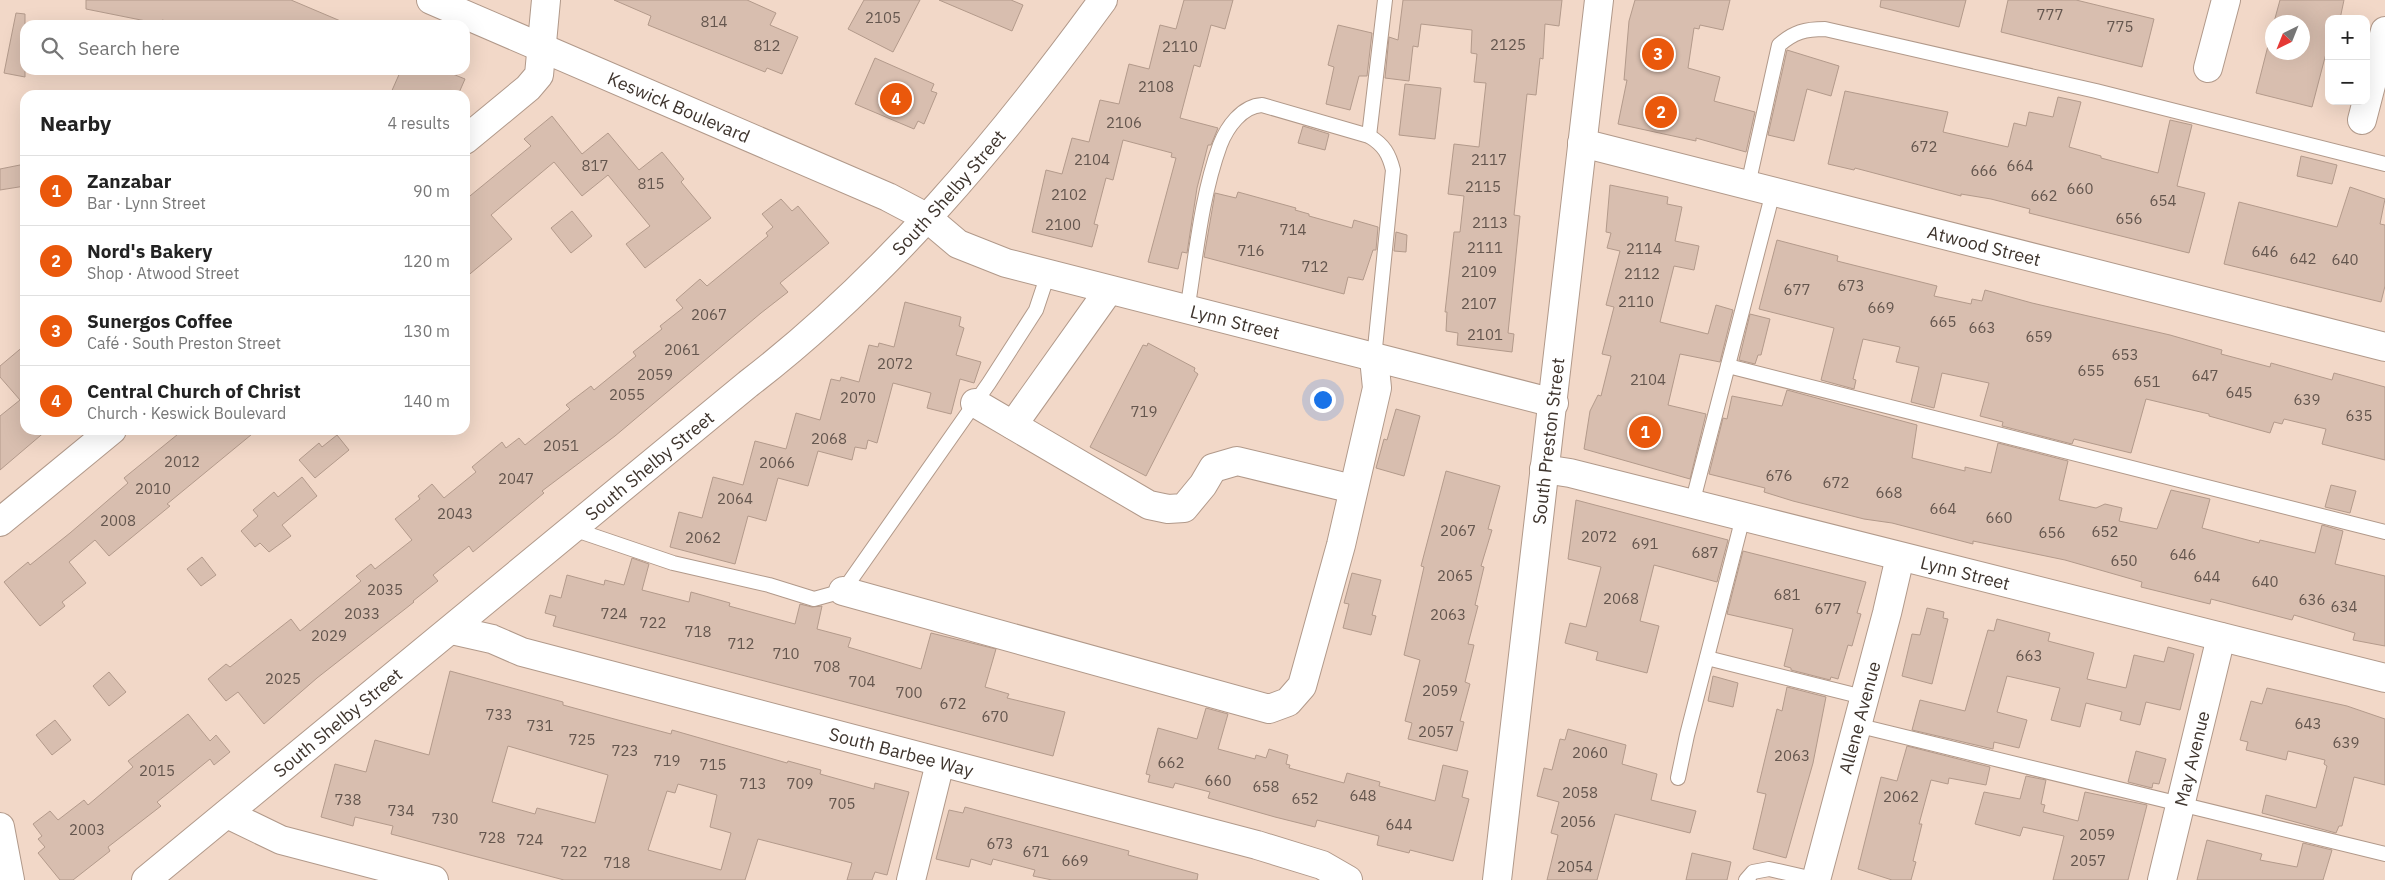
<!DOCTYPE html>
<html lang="en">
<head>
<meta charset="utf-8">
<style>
  body { margin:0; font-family:"IBM Plex Sans",sans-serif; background:#f2f2f2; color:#222 }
  .controls { position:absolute; right:15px; top:15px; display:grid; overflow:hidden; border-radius:10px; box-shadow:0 5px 20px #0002 }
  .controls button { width:45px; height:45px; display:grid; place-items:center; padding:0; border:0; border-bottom:1px solid #e0e0e0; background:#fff; color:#222; font:25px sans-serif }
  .compass { position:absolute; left:2265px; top:15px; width:45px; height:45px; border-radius:50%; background:#fff; box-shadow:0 5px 20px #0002; rotate:223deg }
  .you { position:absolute; left:1322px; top:399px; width:18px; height:18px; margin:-12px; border:4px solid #fff; border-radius:50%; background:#1a73e8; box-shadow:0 0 0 8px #1a73e833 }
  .badge { display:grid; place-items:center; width:32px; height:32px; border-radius:50%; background:#ea580c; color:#fff; font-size:16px; font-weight:700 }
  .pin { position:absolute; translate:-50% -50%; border:2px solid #fff; box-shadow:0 1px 5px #0006 }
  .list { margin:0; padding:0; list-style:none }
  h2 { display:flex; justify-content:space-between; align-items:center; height:65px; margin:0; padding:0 20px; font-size:21px }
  h2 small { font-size:16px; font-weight:400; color:#767676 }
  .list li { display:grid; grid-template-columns:32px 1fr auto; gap:15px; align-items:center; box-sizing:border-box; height:70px; padding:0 20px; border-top:1px solid #e0e0e0 }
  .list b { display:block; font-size:19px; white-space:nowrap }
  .list p { margin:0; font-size:16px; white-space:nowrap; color:#767676 }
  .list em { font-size:16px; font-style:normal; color:#767676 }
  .icon { flex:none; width:28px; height:28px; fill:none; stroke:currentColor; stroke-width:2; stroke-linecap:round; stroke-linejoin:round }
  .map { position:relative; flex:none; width:2385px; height:880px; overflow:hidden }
  .search { position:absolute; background:#fff; box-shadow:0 5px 20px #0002; left:20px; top:20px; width:450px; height:55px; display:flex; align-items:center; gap:12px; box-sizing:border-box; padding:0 18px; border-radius:15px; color:#767676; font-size:19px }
  .panel { position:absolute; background:#fff; box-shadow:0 5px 20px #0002; left:20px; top:90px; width:450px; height:345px; border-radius:15px }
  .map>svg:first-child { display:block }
  .building { fill:#d8beaf; stroke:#b39a8b; fill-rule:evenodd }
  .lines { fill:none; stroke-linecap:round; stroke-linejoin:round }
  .lane-casing { stroke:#b1998a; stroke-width:16 }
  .street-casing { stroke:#b1998a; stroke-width:30 }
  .secondary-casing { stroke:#b1998a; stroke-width:30 }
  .lane { stroke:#fff; stroke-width:14 }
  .street { stroke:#fff; stroke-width:28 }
  .secondary { stroke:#fff; stroke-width:28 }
  .labels { text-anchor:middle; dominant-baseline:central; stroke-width:4; stroke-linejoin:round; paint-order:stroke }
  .number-label { font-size:15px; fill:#64564e }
  .street-label { font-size:18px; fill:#3e342d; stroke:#f2d8c8 }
</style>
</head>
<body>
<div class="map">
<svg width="2385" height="880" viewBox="0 0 2385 880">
  <rect width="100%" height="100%" fill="#f2d8c8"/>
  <!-- building -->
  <g class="building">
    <path d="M86 0H291L350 25H183L162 20 161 24 86 9Z"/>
    <path d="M614 0H747L776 13 770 25 798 37 782 74 767 68 765 72 648 25 651 16Z"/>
    <path d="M864 0H920L893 52 848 29Z"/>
    <path d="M939 0H1011L1023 5 1012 31Z"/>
    <path d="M1184 0H1233L1225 29 1211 25 1200 67 1194 65 1180 118 1218 128 1211 145H1208L1197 188 1187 253 1182 252 1178 269 1148 262 1176 158 1171 157 1172 153 1123 140 1113 180 1106 178 1094 224 1098 225 1092 247 1032 232 1046 170 1062 174 1072 138 1089 142 1100 100 1119 104 1129 64 1149 69 1160 25 1176 29Z"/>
    <path d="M1403 0H1562L1559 26 1545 24 1543 59 1540 58 1536 95 1527 94 1514 215 1520 216 1508 333 1514 334 1512 352 1457 345 1458 333 1446 331 1447 312H1445L1454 232H1460L1464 196 1448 194 1454 144 1479 147 1486 83 1474 82 1477 54 1471 53 1472 30 1421 24 1418 47 1413 46 1409 81 1385 78 1389 37 1398 40Z"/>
    <path d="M1635 0H1730L1723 30 1700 25 1699 29 1694 28 1688 68 1720 77 1714 101 1755 112 1746 152 1696 138V141L1618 124 1627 80H1624L1629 21Z"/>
    <path d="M1881 0H1966L1959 27 1880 7Z"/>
    <path d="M2008 0H2076L2154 19 2142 67 2001 32Z"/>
    <path d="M2280 0H2344L2340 19H2329V42L2312 107 2256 93 2272 30V52H2302V22H2274Z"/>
    <path d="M16 13 25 14V77L4 73Z"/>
    <path d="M1338 25 1372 33 1367 76H1359L1350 110 1326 104 1334 67 1328 65Z"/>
    <path d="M1787 50 1839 66 1831 96 1807 89 1794 141 1768 135Z"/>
    <path d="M875 58 934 84 931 91 937 93 924 124 918 121 914 129 855 104Z"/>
    <path d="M401 70H443L465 79 458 95H390Z"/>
    <path d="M1405 84 1441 88 1435 139 1399 135Z"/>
    <path d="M1845 91 1948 112 1943 132 2008 147 2014 123 2026 126 2029 112 2053 117 2058 97 2081 102 2069 147 2101 156V158L2158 173 2170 120 2192 125 2177 186 2205 193 2189 253 2029 213 2030 209 1991 199 1961 194V196L1855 168 1854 170 1828 164Z"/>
    <path d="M552 116 582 154 608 133 639 170 662 152 684 179 681 182 711 218 645 268 626 244 650 226 608 175 582 196 554 162 491 215 512 239 465 278V200L531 146 524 139Z"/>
    <path d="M1303 126 1329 134 1325 150 1298 143Z"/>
    <path d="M2301 156 2337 165 2332 184 2297 176Z"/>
    <path d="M25 164V186L0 190V169Z"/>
    <path d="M1610 185 1668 197 1667 204 1682 207 1675 241 1699 246 1694 270 1674 266 1660 322 1708 334 1716 305 1733 310 1720 362 1680 354 1668 405 1706 414 1690 479 1584 449 1590 411 1598 395 1601 396 1611 356 1602 354 1614 307 1606 305 1620 251 1607 248 1611 233 1606 232Z"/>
    <path d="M2350 187 2385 199 2380 224 2385 225V286L2381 302 2224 264 2239 202 2337 227Z"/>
    <path d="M1238 192 1296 208 1295 210 1309 214V216L1352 228 1354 220 1378 227 1376 250H1373L1363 280 1348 277 1344 294 1204 257 1215 193 1236 198Z"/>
    <path d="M781 199 792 211 798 206 829 243 780 283 788 292 761 313 615 436 542 491 544 493 473 552 469 546 433 575 438 581 413 601 414 602 317 678 264 724 238 692 226 701 208 679 226 664 230 667 291 619 300 631 361 581 356 576 371 564 375 569 412 540 395 519 420 499 418 496 432 484 444 498 476 472 472 467 502 442 506 448 519 438 525 445 570 409 566 405 591 386 594 390 636 356 633 352 662 329 660 326 683 308 676 300 700 279 707 286 768 236 766 233 773 227 762 214Z"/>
    <path d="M572 211 592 236 571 253 551 228Z"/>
    <path d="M1396 232 1407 235 1406 252 1394 251Z"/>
    <path d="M1777 240 1838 256 1837 261 1937 286 1934 296 1971 304 1972 299 1982 301 1985 290 2032 303 2170 335 2222 350 2221 354 2270 367 2271 363 2332 380 2334 373 2385 387V460L2322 444 2326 429 2284 419 2282 424 2274 422 2270 433 2209 416V414L2146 399 2131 453 2074 439 2072 444 2002 426 2003 422 1980 416 1989 383 1942 373 1934 408 1911 402 1919 367 1896 362 1900 347 1863 339 1853 379 1856 380 1854 389 1821 380 1834 328 1759 309Z"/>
    <path d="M905 302 961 317 959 326 964 328 956 355 981 362 974 383 960 379 951 414 927 408 931 393 893 383 877 443 868 440 866 449 855 447 852 460 818 451 808 486 778 478 766 521 748 516 735 564 670 547 679 512 702 518 713 477 743 485 755 441 786 449 796 413 820 420 831 379 840 381 841 377 859 382 869 345 878 347 879 343 894 347Z"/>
    <path d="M1750 314 1770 319 1761 355H1758L1755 364 1739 360Z"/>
    <path d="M1148 343 1195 368 1194 371 1198 374 1146 476 1090 447 1143 345 1147 346Z"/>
    <path d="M25 345V430H47L0 470V416L20 400 0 377V366Z"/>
    <path d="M1787 390 1917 425 1912 458 1965 471V467L1991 473 1998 443 2068 461 2059 500 2096 508 2105 504 2122 508 2119 521 2157 529 2171 490 2210 499 2202 528 2259 543 2260 540 2315 553 2322 525 2343 531 2335 564 2385 576V646L2353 640 2355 633 2294 615 2292 620 2211 599 2210 604 2141 587 2142 582 2065 560 1973 541V544L1892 523 1864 519 1793 501 1764 492 1765 488 1709 474 1723 418 1727 419 1732 396 1782 406Z"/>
    <path d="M1396 409 1420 416 1404 476 1376 468 1384 439 1387 440Z"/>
    <path d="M183 430H257L167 504 170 506 109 556 95 540 69 562 86 583 62 602 65 606 40 626 4 582 28 562 30 565 70 533 128 483 124 478Z"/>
    <path d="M337 435 349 450 315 478 299 460 319 443 322 447Z"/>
    <path d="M1446 471 1500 486 1488 529 1492 530 1481 566 1484 567 1475 605 1478 606 1468 644 1474 645 1465 682 1470 684 1460 721 1464 722 1457 751 1408 739 1412 723 1405 721 1420 660 1404 655 1424 567 1421 566Z"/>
    <path d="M302 477 317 496 282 525 291 536 269 552 260 543 255 547 241 531 258 516 253 510 274 492 278 497Z"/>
    <path d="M2331 485 2356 491 2350 513 2325 507Z"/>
    <path d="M1576 500 1728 540 1717 582 1654 565 1640 621 1659 626 1647 673 1596 660 1598 652 1565 643 1570 623 1586 627 1601 567 1568 559Z"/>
    <path d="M1743 551 1866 582 1857 613 1861 614 1852 646 1848 645 1838 679 1831 677 1830 680 1791 670V668L1784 666 1793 629 1727 614Z"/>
    <path d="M202 557 216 575 201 586 187 569Z"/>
    <path d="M632 558 649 564 642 590 689 602 691 592 730 603 729 606 795 624 800 604 812 607 822 606 817 629 851 638 848 647 921 669 931 633 996 649 985 687 1009 694 1007 698 1065 712 1053 756 553 626 556 616 545 613 550 595 561 598 567 575 604 585 605 580 624 585Z"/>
    <path d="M1352 573 1381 580 1372 615 1376 616 1371 635 1343 628 1349 604 1344 603Z"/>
    <path d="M1927 608 1944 612 1943 618 1948 619 1932 684 1902 676 1912 634 1920 635Z"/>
    <path d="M1997 619 2050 633 2048 641 2094 653 2087 679 2126 688 2134 655 2164 662 2168 647 2194 654 2180 710 2146 702 2140 725 2120 720 2122 712 2086 703 2080 727 2051 720 2060 688 2007 676 1997 712 2027 720 2019 748 1994 742 1993 749 1912 730 1920 700 1965 711 1988 630 1994 631Z"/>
    <path d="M450 671 563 702V705L618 720 671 734 672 730 787 763 788 761 821 770 820 774 874 789 875 783 909 792 887 875 875 872 872 880H847L852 863 758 839 745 880H564L391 834 393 826 355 817 353 826 321 817 335 764 366 772 375 740 429 755ZM508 746 608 775 595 823 537 808 535 814 492 802ZM678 784 717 795 710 827 731 833 721 870 648 850 667 791 675 793Z"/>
    <path d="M109 672 126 692 109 706 93 686Z"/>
    <path d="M1713 676 1738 683 1733 707 1708 701Z"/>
    <path d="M1787 687 1826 697 1813 763 1786 858 1753 849 1766 794 1757 792 1777 709 1782 711Z"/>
    <path d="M2267 688 2347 706 2385 719V785L2354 777 2342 826H2339L2336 833 2262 813 2266 795 2316 808 2327 766 2324 764 2325 760 2288 751 2286 760 2246 750 2248 742 2240 740 2251 701 2262 704Z"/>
    <path d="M1206 708 1228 714 1218 749 1255 759 1256 755 1266 758 1269 749 1288 755 1286 764 1290 765 1289 768 1344 783 1347 773 1380 782 1379 786 1435 801 1443 765 1468 771 1462 797 1469 799 1453 861 1410 850 1409 853 1377 845 1379 836 1317 820 1315 827 1275 817 1208 798 1210 792 1175 783 1173 788 1148 782 1150 775 1146 774 1158 728 1197 739Z"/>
    <path d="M188 714 210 741 216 735 230 752 214 765 210 759 157 802 161 806 108 847 110 851 73 880H60L38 853 45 847 38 839 42 836 33 824 50 811 58 820 84 800 88 805 133 767 128 761Z"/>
    <path d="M55 720 71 740 52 755 36 735Z"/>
    <path d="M1568 729 1626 745 1622 764 1657 774 1651 800 1696 811 1690 833 1615 814 1597 880H1547L1558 835 1551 833 1559 802 1537 796 1544 768 1552 770 1560 739 1565 740Z"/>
    <path d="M1907 746 1990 767 1986 785 1949 778 1948 784 1931 780 1919 824H1922L1913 861 1916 862 1911 880H1892L1858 869 1881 777 1897 781Z"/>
    <path d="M2136 751 2166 759 2159 784 2153 783 2152 788 2128 782Z"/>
    <path d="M2026 776 2046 780 2041 804 2045 805 2043 812 2078 821 2085 792 2147 805 2128 880H2053L2064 836 2023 827 2020 836 1975 824 1984 792 2020 799Z"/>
    <path d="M965 807 1129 851 1128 855 1198 874 1197 880H1052L1033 876 1035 870 993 859 991 865 971 859 969 867 936 859 949 810 963 813Z"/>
    <path d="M2207 840 2262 854 2260 860 2297 867 2303 843 2332 850 2323 880H2197Z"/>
    <path d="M1692 853 1731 862 1727 880H1686Z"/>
  </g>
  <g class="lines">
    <defs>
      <g id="lane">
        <path d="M1369 136 1385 0"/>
        <path d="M1748 185 1779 45C1794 32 1805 29 1825 29L2096 91 2385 164"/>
        <path d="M1187 311C1196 256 1201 197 1220 145 1227 127 1242 106 1262 105L1369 136C1384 145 1389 154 1393 170L1374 358"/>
        <path d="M1728 366 2385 532"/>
        <path d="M1692 504 1773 192"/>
        <path d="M573 529 673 563 769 585 814 599 843 591 989 383 1036 310 1048 274"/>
        <path d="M1707 658 1863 697"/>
        <path d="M1856 725 2385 854"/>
        <path d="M1678 778 1687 735 1743 517"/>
        <path d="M1746 880 1753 872 1769 869 1818 880"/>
      </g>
      <g id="street">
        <path id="s1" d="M431 0 888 197 926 217"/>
        <path d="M2208 68 2226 0"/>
        <path d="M2362 120 2385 31"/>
        <path d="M465 140 528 88 539 75 546 0"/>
        <path id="s2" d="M1582 143 2385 347"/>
        <path d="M975 403 1149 505 1168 509 1184 508 1203 485 1213 468 1237 461 1353 489"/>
        <path d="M1013 425 1109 290"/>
        <path id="s3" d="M1544 469 1570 473 2385 678"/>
        <path d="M0 522 112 430"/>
        <path d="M843 591 1269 709 1288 702 1302 686 1341 545 1377 388 1374 358"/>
        <path id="s4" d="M452 630 492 639 522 652 1257 845 1322 865 1348 880"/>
        <path d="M227 814 281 840 434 880"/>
        <path d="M0 827 10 880"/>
        <path d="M911 880 940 763"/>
        <path id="s5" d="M1816 880 1887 613 1900 557"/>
        <path id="s6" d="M2162 880 2221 637"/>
      </g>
      <g id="secondary">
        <path id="s7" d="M926 217 958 244 1006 263 1554 403"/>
        <path id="s8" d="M146 880 748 384C886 278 1001 140 1103 0"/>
        <path id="s9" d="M1497 880 1599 0"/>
      </g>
    </defs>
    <!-- lane casing -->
    <use href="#lane" class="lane-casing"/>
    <!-- street casing -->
    <use href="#street" class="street-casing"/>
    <!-- secondary casing -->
    <use href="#secondary" class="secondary-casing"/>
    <!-- lane -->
    <use href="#lane" class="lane"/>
    <!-- street -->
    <use href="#street" class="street"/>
    <!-- secondary -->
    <use href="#secondary" class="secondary"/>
  </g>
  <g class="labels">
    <!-- number labels -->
    <g class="number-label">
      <text x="2050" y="14">777</text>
      <text x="883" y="17">2105</text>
      <text x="714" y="21">814</text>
      <text x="2120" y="26">775</text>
      <text x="1508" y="44">2125</text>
      <text x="767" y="45">812</text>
      <text x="1180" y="46">2110</text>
      <text x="1156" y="86">2108</text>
      <text x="1124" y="122">2106</text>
      <text x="1924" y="146">672</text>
      <text x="1092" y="159">2104</text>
      <text x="1489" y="159">2117</text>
      <text x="595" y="165">817</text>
      <text x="2020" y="165">664</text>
      <text x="1984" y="170">666</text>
      <text x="651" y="183">815</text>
      <text x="1483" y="186">2115</text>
      <text x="2080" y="188">660</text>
      <text x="1069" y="194">2102</text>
      <text x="2044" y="195">662</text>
      <text x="2163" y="200">654</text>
      <text x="2129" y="218">656</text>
      <text x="1490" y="222">2113</text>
      <text x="1063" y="224">2100</text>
      <text x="1293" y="229">714</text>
      <text x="1485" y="247">2111</text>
      <text x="1644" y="248">2114</text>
      <text x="1251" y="250">716</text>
      <text x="2265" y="251">646</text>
      <text x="2303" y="258">642</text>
      <text x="2345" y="259">640</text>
      <text x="1315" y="266">712</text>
      <text x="1479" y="271">2109</text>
      <text x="1642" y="273">2112</text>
      <text x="1851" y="285">673</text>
      <text x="1797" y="289">677</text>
      <text x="1636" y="301">2110</text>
      <text x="1479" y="303">2107</text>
      <text x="1881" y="307">669</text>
      <text x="709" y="314">2067</text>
      <text x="1943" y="321">665</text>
      <text x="1982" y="327">663</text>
      <text x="1485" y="334">2101</text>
      <text x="2039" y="336">659</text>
      <text x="682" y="349">2061</text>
      <text x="2125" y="354">653</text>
      <text x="895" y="363">2072</text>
      <text x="2091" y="370">655</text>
      <text x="655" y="374">2059</text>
      <text x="2205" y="375">647</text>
      <text x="1648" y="379">2104</text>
      <text x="2147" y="381">651</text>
      <text x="2239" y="392">645</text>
      <text x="627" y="394">2055</text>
      <text x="858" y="397">2070</text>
      <text x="2307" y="399">639</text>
      <text x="1144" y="411">719</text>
      <text x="2359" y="415">635</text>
      <text x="829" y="438">2068</text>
      <text x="561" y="445">2051</text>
      <text x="182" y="461">2012</text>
      <text x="777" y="462">2066</text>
      <text x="1779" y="475">676</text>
      <text x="516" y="478">2047</text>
      <text x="1836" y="482">672</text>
      <text x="153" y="488">2010</text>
      <text x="1889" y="492">668</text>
      <text x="735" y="498">2064</text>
      <text x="1943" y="508">664</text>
      <text x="455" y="513">2043</text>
      <text x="1999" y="517">660</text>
      <text x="118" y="520">2008</text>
      <text x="1458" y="530">2067</text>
      <text x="2105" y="531">652</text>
      <text x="2052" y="532">656</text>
      <text x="1599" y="536">2072</text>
      <text x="703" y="537">2062</text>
      <text x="1645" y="543">691</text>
      <text x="1705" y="552">687</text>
      <text x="2183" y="554">646</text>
      <text x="2124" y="560">650</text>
      <text x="1455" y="575">2065</text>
      <text x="2207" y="576">644</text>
      <text x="2265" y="581">640</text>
      <text x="385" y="589">2035</text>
      <text x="1787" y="594">681</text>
      <text x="1621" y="598">2068</text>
      <text x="2312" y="599">636</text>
      <text x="2344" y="606">634</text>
      <text x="1828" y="608">677</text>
      <text x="362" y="613">2033</text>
      <text x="614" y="613">724</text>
      <text x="1448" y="614">2063</text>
      <text x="653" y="622">722</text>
      <text x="698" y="631">718</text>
      <text x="329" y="635">2029</text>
      <text x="741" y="643">712</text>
      <text x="786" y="653">710</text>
      <text x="2029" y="655">663</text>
      <text x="827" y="666">708</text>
      <text x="283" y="678">2025</text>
      <text x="862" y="681">704</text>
      <text x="1440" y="690">2059</text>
      <text x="909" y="692">700</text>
      <text x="953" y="703">672</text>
      <text x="499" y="714">733</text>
      <text x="995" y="716">670</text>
      <text x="2308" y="723">643</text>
      <text x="540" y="725">731</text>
      <text x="1436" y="731">2057</text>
      <text x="582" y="739">725</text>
      <text x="2346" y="742">639</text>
      <text x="625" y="750">723</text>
      <text x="1590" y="752">2060</text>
      <text x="1792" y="755">2063</text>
      <text x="667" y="760">719</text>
      <text x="1171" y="762">662</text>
      <text x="713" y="764">715</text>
      <text x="157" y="770">2015</text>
      <text x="1218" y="780">660</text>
      <text x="753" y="783">713</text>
      <text x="800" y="783">709</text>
      <text x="1266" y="786">658</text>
      <text x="1580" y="792">2058</text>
      <text x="1363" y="795">648</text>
      <text x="1901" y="796">2062</text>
      <text x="1305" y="798">652</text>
      <text x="348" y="799">738</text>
      <text x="842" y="803">705</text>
      <text x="401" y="810">734</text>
      <text x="445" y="818">730</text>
      <text x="1578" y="821">2056</text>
      <text x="1399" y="824">644</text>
      <text x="87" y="829">2003</text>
      <text x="2097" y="834">2059</text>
      <text x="492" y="837">728</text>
      <text x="530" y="839">724</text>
      <text x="1000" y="843">673</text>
      <text x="574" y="851">722</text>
      <text x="1036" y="851">671</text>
      <text x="1075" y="860">669</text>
      <text x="2088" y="860">2057</text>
      <text x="617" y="862">718</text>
      <text x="1575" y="866">2054</text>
    </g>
    <!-- street labels -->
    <g class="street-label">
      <text stroke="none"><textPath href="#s1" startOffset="270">Keswick Boulevard</textPath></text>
      <text stroke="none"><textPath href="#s8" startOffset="1058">South Shelby Street</textPath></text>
      <text stroke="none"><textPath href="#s2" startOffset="415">Atwood Street</textPath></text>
      <text stroke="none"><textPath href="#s7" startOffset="330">Lynn Street</textPath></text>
      <text stroke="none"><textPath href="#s9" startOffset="442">South Preston Street</textPath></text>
      <text stroke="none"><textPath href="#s8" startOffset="652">South Shelby Street</textPath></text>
      <text stroke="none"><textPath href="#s3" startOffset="434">Lynn Street</textPath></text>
      <text stroke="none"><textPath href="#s5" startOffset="168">Allene Avenue</textPath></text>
      <text stroke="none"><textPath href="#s8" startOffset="248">South Shelby Street</textPath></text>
      <text stroke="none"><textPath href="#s4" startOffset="466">South Barbee Way</textPath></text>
      <text stroke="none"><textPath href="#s6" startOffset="125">May Avenue</textPath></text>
    </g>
  </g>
</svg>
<div class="controls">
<button>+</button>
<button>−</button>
</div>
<svg class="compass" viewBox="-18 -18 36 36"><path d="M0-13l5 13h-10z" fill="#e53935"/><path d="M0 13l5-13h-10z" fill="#767676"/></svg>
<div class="you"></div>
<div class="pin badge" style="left:1645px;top:432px">1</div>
<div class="pin badge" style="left:1661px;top:112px">2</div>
<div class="pin badge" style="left:1658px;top:54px">3</div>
<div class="pin badge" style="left:896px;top:99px">4</div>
<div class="search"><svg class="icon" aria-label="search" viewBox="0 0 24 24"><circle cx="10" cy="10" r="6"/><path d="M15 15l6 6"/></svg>Search here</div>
<section class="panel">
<h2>Nearby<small>4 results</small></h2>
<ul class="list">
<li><span class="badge">1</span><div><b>Zanzabar</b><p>Bar · Lynn Street</p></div><em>90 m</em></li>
<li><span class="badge">2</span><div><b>Nord's Bakery</b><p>Shop · Atwood Street</p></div><em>120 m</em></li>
<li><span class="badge">3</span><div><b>Sunergos Coffee</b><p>Café · South Preston Street</p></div><em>130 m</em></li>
<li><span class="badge">4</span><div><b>Central Church of Christ</b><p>Church · Keswick Boulevard</p></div><em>140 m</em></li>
</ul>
</section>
</div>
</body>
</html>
